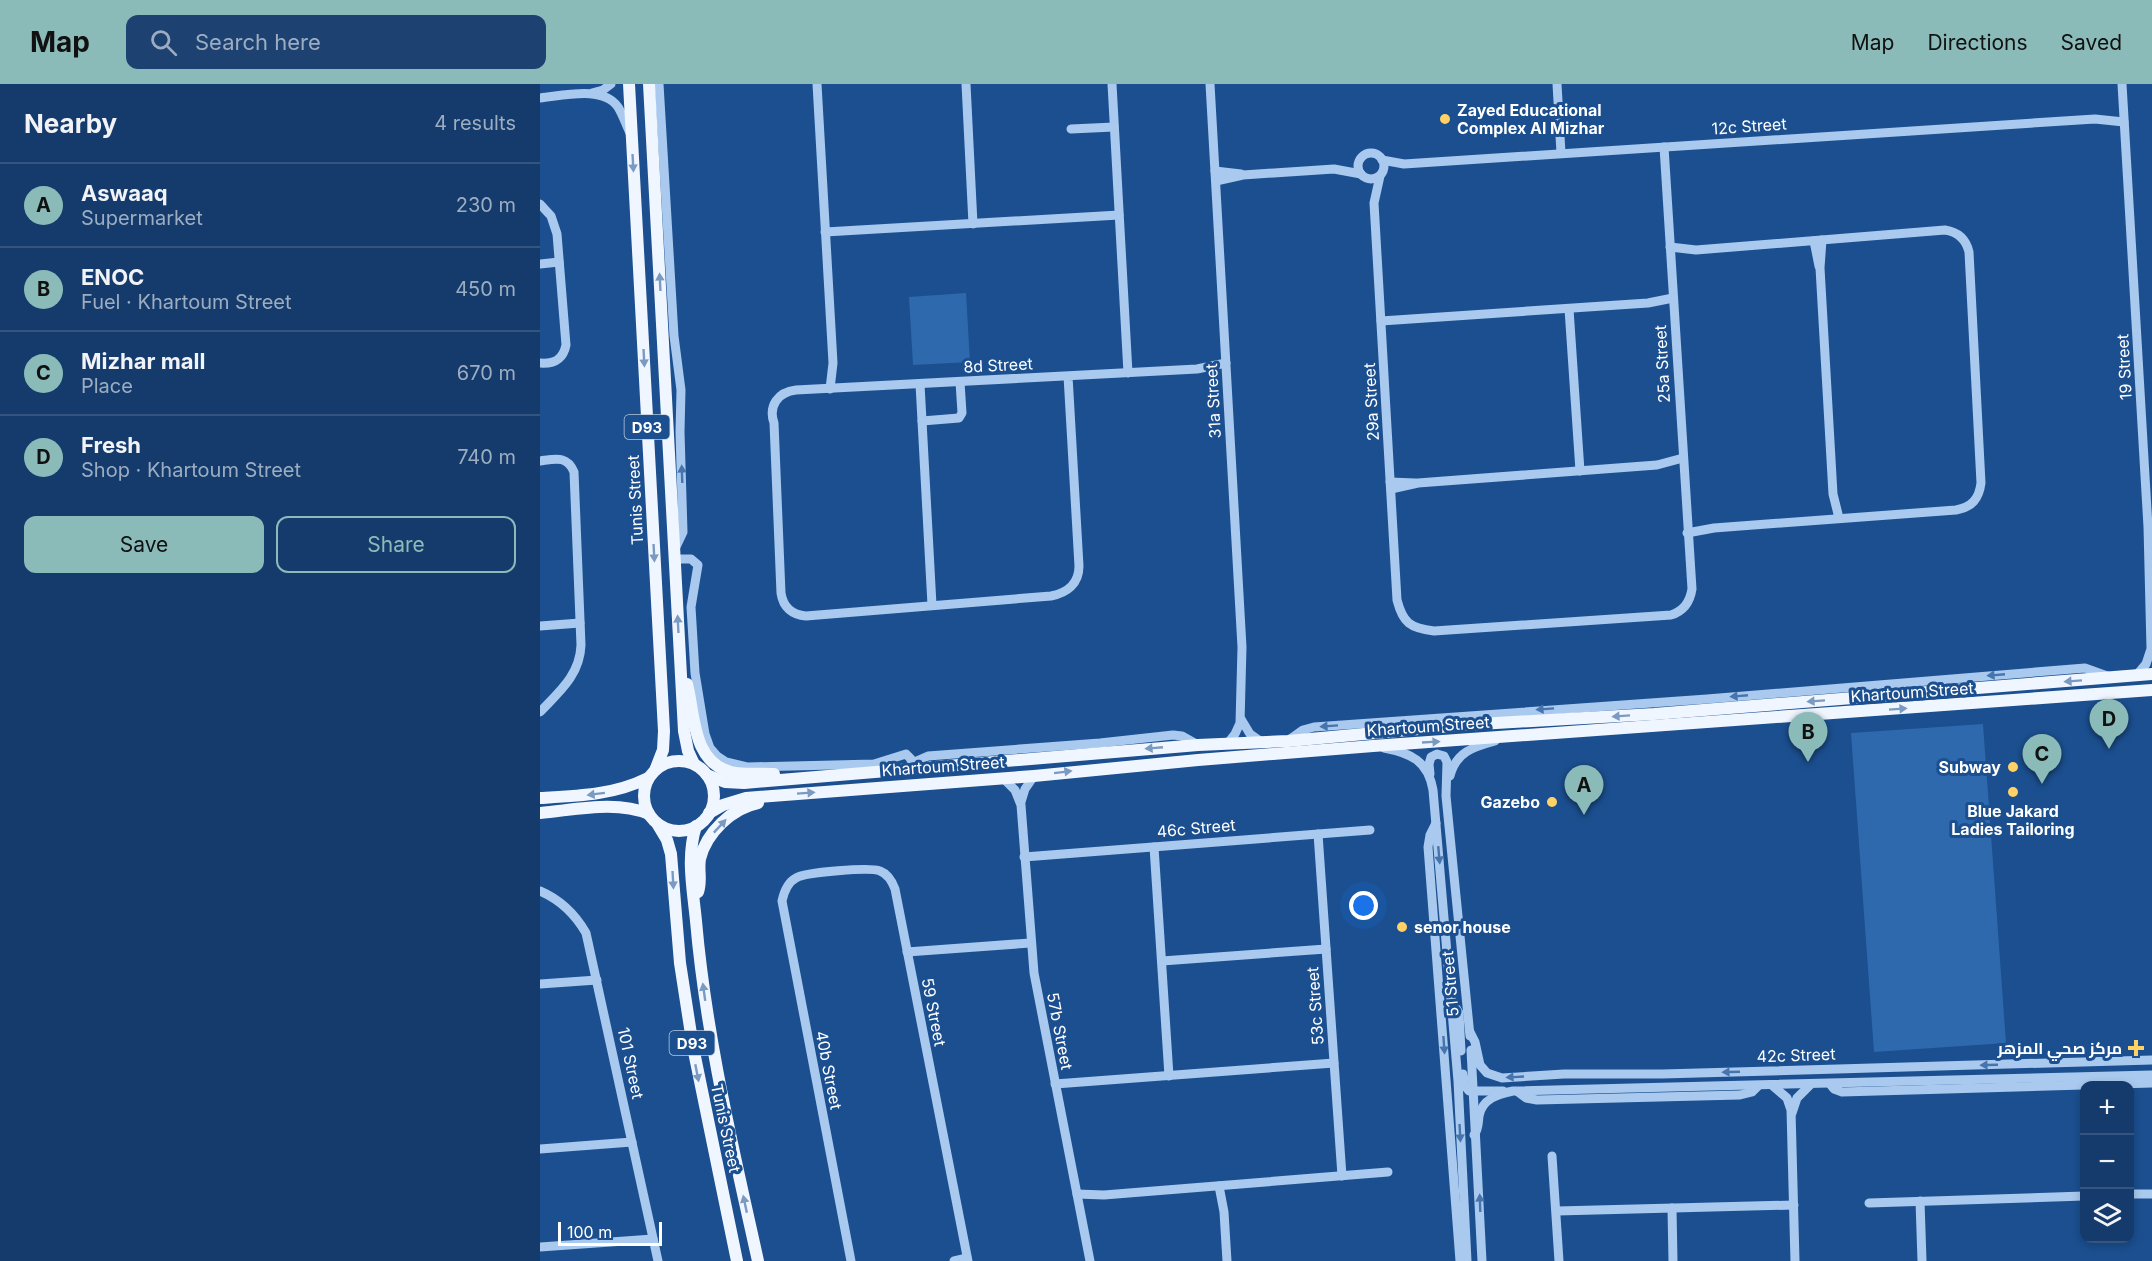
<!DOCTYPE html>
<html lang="en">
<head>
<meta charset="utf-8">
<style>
  body { margin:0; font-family:Inter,Cairo,sans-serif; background:#1d4271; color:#f1f3f6 }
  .controls { position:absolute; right:18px; bottom:18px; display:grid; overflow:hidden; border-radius:12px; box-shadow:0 3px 9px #0003 }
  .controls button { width:54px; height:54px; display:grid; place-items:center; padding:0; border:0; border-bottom:2px solid #33557e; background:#143b6b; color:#f1f3f6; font:30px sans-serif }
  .scale { position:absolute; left:18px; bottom:15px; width:104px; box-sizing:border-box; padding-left:6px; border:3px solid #fff; border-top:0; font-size:16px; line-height:21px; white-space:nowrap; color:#fff; -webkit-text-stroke:4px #1b4f8f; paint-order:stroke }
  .you { position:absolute; left:824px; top:822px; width:21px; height:21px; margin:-15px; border:4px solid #fff; border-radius:50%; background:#1a73e8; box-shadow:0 0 0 9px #1a73e833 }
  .badge { display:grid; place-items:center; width:39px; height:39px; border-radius:50%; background:#8bbbb9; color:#111; font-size:20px; font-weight:700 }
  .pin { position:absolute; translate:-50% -50px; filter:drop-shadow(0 2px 3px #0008) }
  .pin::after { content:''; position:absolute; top:32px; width:21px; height:18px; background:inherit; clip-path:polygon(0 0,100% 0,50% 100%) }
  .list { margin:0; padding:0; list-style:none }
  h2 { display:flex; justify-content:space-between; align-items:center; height:78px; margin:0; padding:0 24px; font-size:26px }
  h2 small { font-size:20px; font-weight:400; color:#9dadc1 }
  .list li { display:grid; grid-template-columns:39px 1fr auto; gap:18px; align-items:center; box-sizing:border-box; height:84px; padding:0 24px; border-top:2px solid #33557e }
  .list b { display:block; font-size:22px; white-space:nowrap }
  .list p { margin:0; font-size:20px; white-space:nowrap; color:#9dadc1 }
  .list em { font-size:20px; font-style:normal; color:#9dadc1 }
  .actions { display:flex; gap:12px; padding:18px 24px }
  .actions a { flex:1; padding:14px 0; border:2px solid #8bbbb9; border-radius:12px; text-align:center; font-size:21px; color:#8bbbb9 }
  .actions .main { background:#8bbbb9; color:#111 }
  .icon { flex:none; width:33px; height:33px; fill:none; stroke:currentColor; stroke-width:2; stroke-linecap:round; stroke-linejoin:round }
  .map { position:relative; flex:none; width:1612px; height:1177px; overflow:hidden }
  header { display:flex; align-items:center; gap:36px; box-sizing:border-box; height:84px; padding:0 30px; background:#8bbbb9; color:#111 }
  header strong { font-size:28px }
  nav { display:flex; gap:33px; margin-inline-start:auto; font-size:21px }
  .search { width:420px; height:54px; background:#1d4271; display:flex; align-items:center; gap:15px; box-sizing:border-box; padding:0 21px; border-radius:12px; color:#9dadc1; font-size:22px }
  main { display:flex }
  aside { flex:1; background:#143b6b }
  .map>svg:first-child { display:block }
  .green { fill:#2e69ad }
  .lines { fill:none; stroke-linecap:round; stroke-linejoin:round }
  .minor { stroke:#a9c9ee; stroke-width:9 }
  .major { stroke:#f0f6ff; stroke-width:12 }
  .oneway { fill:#7b9ac1 }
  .oneway2 { fill:#4674ac }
  .poi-dot { fill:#ffd166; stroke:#1b4f8f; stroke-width:2 }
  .labels { text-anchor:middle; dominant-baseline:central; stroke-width:6; stroke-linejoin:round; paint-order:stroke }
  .shield { fill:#1b4f8f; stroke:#bbcadd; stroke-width:1.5 }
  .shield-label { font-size:15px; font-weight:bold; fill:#fff }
  .poi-label { font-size:16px; font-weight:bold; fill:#fff; stroke:#1b4f8f; text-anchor:end }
  .street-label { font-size:16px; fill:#fff; stroke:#1b4f8f }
</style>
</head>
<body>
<header>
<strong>Map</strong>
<div class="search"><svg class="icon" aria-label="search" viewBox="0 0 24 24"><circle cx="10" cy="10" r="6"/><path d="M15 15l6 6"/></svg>Search here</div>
<nav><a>Map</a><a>Directions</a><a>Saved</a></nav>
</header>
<main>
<aside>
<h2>Nearby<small>4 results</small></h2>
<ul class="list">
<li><span class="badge">A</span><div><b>Aswaaq</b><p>Supermarket</p></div><em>230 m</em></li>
<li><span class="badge">B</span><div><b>ENOC</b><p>Fuel · Khartoum Street</p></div><em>450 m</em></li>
<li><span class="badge">C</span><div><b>Mizhar mall</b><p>Place</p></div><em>670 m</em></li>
<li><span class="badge">D</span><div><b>Fresh</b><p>Shop · Khartoum Street</p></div><em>740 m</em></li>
</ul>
<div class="actions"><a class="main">Save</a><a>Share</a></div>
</aside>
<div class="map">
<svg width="1612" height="1177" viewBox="0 0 1612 1177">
  <rect width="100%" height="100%" fill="#1b4f8f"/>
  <!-- green -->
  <g class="green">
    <path d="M426 209 430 278 373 281 369 213Z"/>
    <path d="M1443 640 1466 959 1334 968 1311 649Z"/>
  </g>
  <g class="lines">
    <!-- minor -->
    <g class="minor">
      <path d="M119 0 134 252 141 306 140 348 143 448 134 467"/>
      <path d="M277 0 293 279 290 305"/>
      <path d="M426 0 433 140"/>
      <path d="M572 0 588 289"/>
      <path d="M670 0 702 563 700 639 695 650 688 659"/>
      <path d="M1017 0 1021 69"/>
      <path d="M1582 0 1608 443 1611 565 1606 580 1596 592"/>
      <path d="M52 9 63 6 71 0"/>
      <path d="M0 14C22 12 63 1 78 23 83 31 86 41 90 49"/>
      <path d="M531 45 574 43"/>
      <circle cx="831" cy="82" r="13"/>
      <path d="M842 76 864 80 1555 35 1584 38"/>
      <path d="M675 87 701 90"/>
      <path d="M840 92 834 119 857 516C863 539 870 544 894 547L1131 531C1144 527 1150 518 1152 505L1124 63"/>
      <path d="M676 97 703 91 794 85 821 90"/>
      <path d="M0 120 11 132 17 150 26 261C23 276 14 280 0 279"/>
      <path d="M285 148 579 131"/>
      <path d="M1282 156 1280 184 1293 410 1299 434"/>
      <path d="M1274 157 1279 182"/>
      <path d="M1130 163 1156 166 1405 146C1418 148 1426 155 1429 168L1441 399C1439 415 1432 423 1416 426L1174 444 1147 449"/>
      <path d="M0 180 19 178"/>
      <path d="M1029 225 1040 387"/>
      <path d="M841 237 1108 219 1133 214"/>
      <path d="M528 292 539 482C539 500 527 509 511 512L266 532C252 531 243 523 241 509L234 339C228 322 238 308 256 306L657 285 686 279"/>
      <path d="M380 300 392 521"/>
      <path d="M382 337 419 334 422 329 420 298"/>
      <path d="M0 377C15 375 27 371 34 388L41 561C40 591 19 608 0 628"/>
      <path d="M850 398 875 399"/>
      <path d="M851 405 878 399 1117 381 1143 374"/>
      <path d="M135 477 141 475H151L158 481 151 523 155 589 165 650 170 664 177 672 186 678 207 683 334 680 366 670 371 675 372 686"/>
      <path d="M0 542 40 539"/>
      <path d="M701 635 710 650 720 657"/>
      <path d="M749 656 763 646 774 643 1167 615 1545 584 1570 593"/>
      <path d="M844 664C871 669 888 677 893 706L918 997 927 1177"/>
      <path d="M372 679 388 672 560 659 633 651 642 652 658 661"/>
      <path d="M890 690 889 680 891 673 897 670 904 672 907 678 906 712 930 952"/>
      <path d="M910 692C916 668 933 663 955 657"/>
      <path d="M463 694 475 706 481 721 494 889 550 1177"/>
      <path d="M481 718 485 705 494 692"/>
      <path d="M896 739 890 751 888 763 920 1177"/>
      <path d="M778 750 802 1092"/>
      <path d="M614 763 629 992"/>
      <path d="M484 773 830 746"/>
      <path d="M0 807C21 816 35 830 46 849L118 1177"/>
      <path d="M367 868 490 859"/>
      <path d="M622 877 786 865"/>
      <path d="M0 900 57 896"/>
      <path d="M912 917 919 929 921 967"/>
      <path d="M930 948 935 958 940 981 947 989 962 994 1024 990H1122L1612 976"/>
      <path d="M931 966 942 1177"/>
      <path d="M923 990 925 1002 929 1007H963"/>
      <path d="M515 1000 794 979"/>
      <path d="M1290 1000 1294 1005 1302 1008 1612 999"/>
      <path d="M1233 1002 1247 1014 1251 1026 1255 1177"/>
      <path d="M978 1008 986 1014 997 1016 1200 1011 1212 1008 1218 1002"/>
      <path d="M1252 1029 1257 1014 1270 1001"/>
      <path d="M934 1051C939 1045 938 1039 939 1032 942 1015 958 1010 973 1007L1612 991"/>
      <path d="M0 1065 92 1058"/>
      <path d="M1012 1072 1019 1177"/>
      <path d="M679 1102 684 1128 687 1177"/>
      <path d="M537 1110 564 1111 848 1088"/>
      <path d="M1590 1110H1612"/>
      <path d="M1380 1117 1382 1177"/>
      <path d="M1329 1119 1544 1112"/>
      <path d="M1132 1124 1133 1177"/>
      <path d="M1017 1127 1254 1121"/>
      <path d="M0 1163 113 1155"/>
      <path d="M311 1177 242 817C244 808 248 798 256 794 265 788 331 783 340 787 348 790 352 797 355 805L428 1177"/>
      <path d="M414 1177 427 1174"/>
    </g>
    <!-- major -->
    <g class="major">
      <path d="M89 0 124 647 123 666 116 684"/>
      <path d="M109 0 144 647 148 667 154 680"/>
      <path d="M147 600C155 631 152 678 191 688 205 691 220 689 234 690"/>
      <circle cx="139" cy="712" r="35"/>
      <path d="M167 691 185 698 204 699 658 661 748 657 922 641 1114 630 1612 590"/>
      <path d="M0 714C38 712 74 711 108 694"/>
      <path d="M0 729C35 726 76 716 109 730"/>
      <path d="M169 729 183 721 206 714 494 692 658 676 833 662 1612 606"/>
      <path d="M118 741 127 756 131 770 140 879 153 963 197 1177"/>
      <path d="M156 742C146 773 153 806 156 837 166 952 193 1064 218 1177"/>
      <path d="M158 808C162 797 158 786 160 775 166 749 192 724 218 719"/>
    </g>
  </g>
  <!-- one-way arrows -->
  <defs><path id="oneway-solid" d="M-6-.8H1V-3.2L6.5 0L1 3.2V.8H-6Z" transform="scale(1.5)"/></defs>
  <g class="oneway">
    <use href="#oneway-solid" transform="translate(93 79) rotate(87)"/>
    <use href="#oneway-solid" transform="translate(120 198) rotate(-93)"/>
    <use href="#oneway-solid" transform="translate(104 274) rotate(87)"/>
    <use href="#oneway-solid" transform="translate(114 469) rotate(87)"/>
    <use href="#oneway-solid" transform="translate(138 540) rotate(-93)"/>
    <use href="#oneway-solid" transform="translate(1533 597) rotate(176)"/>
    <use href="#oneway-solid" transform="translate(1276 617) rotate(176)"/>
    <use href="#oneway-solid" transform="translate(1358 625) rotate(-4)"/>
    <use href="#oneway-solid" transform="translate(1081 632) rotate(176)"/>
    <use href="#oneway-solid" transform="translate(891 658) rotate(-3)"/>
    <use href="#oneway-solid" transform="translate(614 664) rotate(175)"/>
    <use href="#oneway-solid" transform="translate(523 688) rotate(-7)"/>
    <use href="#oneway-solid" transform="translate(266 709) rotate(-4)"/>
    <use href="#oneway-solid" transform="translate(56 710) rotate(173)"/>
    <use href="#oneway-solid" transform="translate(180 742) rotate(-47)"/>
    <use href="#oneway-solid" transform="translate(133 796) rotate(87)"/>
    <use href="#oneway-solid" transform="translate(164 908) rotate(-98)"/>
    <use href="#oneway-solid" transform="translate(157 989) rotate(79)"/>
    <use href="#oneway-solid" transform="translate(205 1120) rotate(-102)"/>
  </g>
  <g class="oneway2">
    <use href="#oneway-solid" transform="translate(142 390) rotate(-92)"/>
    <use href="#oneway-solid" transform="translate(1456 591) rotate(175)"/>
    <use href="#oneway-solid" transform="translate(1199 612) rotate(175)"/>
    <use href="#oneway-solid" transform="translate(1005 625) rotate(176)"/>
    <use href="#oneway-solid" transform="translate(789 642) rotate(176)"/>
    <use href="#oneway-solid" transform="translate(899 771) rotate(85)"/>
    <use href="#oneway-solid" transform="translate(904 961) rotate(86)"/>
    <use href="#oneway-solid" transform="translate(1449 981) rotate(178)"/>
    <use href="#oneway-solid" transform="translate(1191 988) rotate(178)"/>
    <use href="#oneway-solid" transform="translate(975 993) rotate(177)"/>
    <use href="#oneway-solid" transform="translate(920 1049) rotate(87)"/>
    <use href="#oneway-solid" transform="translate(940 1119) rotate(-92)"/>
  </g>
  <!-- markers -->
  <g class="poi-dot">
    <circle cx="905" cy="35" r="6"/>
    <circle cx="1473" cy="683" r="6"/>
    <circle cx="1473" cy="708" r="6"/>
    <circle cx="1012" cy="718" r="6"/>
    <circle cx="862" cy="843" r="6"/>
    <path d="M1593 955h6v6h6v6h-6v6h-6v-6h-6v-6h6z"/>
  </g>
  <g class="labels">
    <!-- shield labels -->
    <g class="shield">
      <rect x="84.5" y="331" width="45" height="24" rx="4.5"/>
      <rect x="129.5" y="947" width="45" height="24" rx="4.5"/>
    </g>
    <g class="shield-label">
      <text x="107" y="343">D93</text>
      <text x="152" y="959">D93</text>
    </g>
    <!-- poi labels -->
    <g class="poi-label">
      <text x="917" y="26" text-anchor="start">Zayed Educational<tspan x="917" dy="18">Complex Al Mizhar</tspan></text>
      <text x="1461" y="683">Subway</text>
      <text x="1000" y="718">Gazebo</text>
      <text x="1473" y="727" text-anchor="middle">Blue Jakard<tspan x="1473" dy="18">Ladies Tailoring</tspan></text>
      <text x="874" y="843" text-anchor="start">senor house</text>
      <text x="1582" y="964">مركز صحي المزهر</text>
    </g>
    <!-- street labels -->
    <g class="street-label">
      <text transform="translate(1209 42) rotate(-4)">12c Street</text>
      <text transform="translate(1122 280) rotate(-93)">25a Street</text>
      <text transform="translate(458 281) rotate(-3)">8d Street</text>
      <text transform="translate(1584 283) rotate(-93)">19 Street</text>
      <text transform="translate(673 317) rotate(-93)">31a Street</text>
      <text transform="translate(831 318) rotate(-93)">29a Street</text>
      <text transform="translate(95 416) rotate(-93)">Tunis Street</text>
      <text transform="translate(1372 608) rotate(-4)">Khartoum Street</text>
      <text transform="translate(888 642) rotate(-4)">Khartoum Street</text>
      <text transform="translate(403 682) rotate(-4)">Khartoum Street</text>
      <text transform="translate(656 744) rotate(-5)">46c Street</text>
      <text transform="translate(910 900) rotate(-95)">51 Street</text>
      <text transform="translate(775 922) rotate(-94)">53c Street</text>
      <text transform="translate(394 928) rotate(79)">59 Street</text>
      <text transform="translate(520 947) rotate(79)">57b Street</text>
      <text transform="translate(1256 971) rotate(-2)">42c Street</text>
      <text transform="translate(91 979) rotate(78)">101 Street</text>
      <text transform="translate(289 986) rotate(79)">40b Street</text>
      <text transform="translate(186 1044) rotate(78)">Tunis Street</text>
    </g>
  </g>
</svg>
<div class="controls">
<button>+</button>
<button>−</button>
<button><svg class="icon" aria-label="layers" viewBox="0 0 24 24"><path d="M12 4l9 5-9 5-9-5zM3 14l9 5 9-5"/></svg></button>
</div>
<div class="scale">100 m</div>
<div class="you"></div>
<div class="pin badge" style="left:1044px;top:731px">A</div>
<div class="pin badge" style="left:1268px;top:678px">B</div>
<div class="pin badge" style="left:1502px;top:700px">C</div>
<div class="pin badge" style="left:1569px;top:665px">D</div>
</div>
</main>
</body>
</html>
